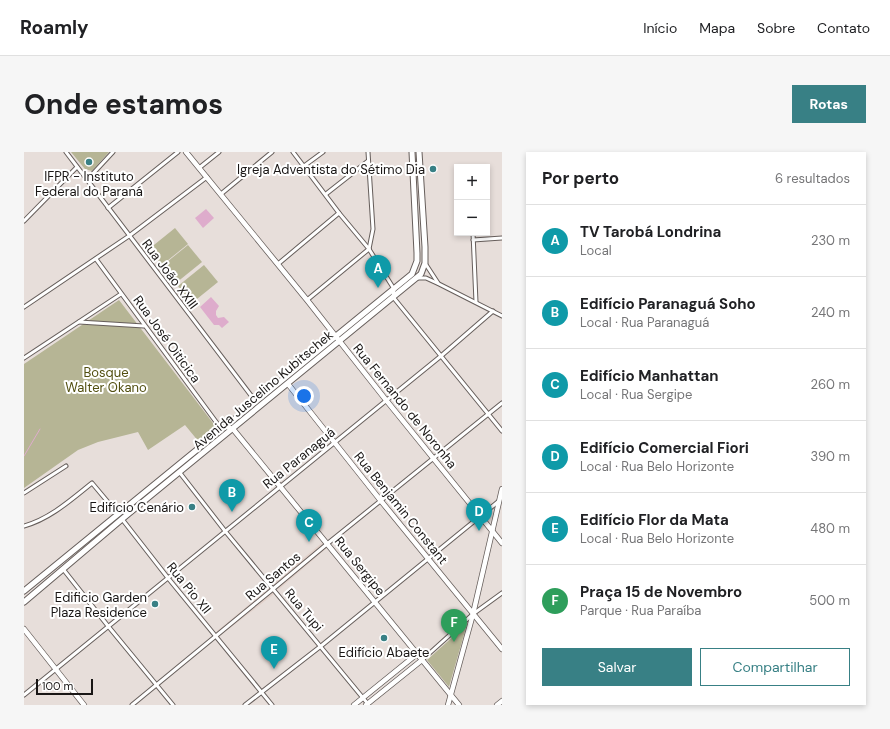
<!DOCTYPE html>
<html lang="pt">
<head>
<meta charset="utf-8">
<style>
  body { margin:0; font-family:"DM Sans",sans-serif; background:#f6f6f6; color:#202124 }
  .controls { position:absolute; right:12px; top:12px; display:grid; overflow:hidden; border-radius:0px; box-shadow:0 2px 6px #0003 }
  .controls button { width:36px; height:36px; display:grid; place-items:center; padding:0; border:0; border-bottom:1px solid #e0e0e0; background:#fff; color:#202124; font:20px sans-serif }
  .scale { position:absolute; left:12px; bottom:10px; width:57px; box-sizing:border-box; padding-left:4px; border:2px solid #191615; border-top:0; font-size:11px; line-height:14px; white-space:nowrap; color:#191615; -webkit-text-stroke:3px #fff; paint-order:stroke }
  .you { position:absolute; left:280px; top:244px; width:14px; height:14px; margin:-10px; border:3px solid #fff; border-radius:50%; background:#1a73e8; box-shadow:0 0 0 6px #1a73e833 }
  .badge { display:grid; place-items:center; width:26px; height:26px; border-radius:50%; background:#388085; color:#fff; font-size:13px; font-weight:700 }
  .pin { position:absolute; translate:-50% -33px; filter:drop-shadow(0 1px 2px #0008) }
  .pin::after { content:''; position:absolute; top:21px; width:14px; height:12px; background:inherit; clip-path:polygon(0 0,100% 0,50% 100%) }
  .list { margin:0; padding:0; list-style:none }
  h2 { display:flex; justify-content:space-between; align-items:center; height:52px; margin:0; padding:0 16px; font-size:17px }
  h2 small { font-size:13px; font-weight:400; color:#757577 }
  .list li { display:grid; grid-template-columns:26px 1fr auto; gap:12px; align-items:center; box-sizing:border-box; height:72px; padding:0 16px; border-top:1px solid #e0e0e0 }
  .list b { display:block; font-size:15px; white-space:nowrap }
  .list p { margin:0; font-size:13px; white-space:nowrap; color:#757577 }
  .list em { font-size:13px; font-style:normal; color:#757577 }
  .actions { display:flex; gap:8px; padding:12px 16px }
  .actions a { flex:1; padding:9px 0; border:1px solid #388085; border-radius:0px; text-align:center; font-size:14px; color:#388085 }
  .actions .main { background:#388085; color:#fff }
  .map { position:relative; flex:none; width:478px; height:553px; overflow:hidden; border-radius:0px }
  header { display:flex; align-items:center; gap:24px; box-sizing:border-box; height:56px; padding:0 20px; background:#fff; border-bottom:1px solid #e0e0e0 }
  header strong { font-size:19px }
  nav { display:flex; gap:22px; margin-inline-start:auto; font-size:14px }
  .intro { display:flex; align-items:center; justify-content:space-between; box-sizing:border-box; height:96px; padding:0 24px }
  h1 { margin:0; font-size:28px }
  .button { padding:10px 18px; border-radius:0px; background:#388085; color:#fff; font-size:14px; font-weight:700 }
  main { display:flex; gap:24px; padding:0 24px }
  aside { flex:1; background:#fff; border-radius:0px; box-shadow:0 2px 6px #0003 }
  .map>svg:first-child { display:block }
  .built { fill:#e2d1ca }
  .green { fill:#b6b595 }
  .water { fill:#deaccc }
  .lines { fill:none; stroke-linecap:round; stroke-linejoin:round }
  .stream { stroke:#deaccc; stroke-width:1 }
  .street-casing { stroke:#665e5b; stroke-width:5 }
  .secondary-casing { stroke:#665e5b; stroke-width:6 }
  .primary-casing { stroke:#665e5b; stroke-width:7 }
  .street { stroke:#fff; stroke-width:3 }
  .secondary { stroke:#fff; stroke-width:4.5 }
  .primary { stroke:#fff; stroke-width:5 }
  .poi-dot { fill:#388085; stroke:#fff; stroke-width:1.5 }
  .labels { text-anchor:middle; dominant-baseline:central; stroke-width:4; stroke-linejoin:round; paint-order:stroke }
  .poi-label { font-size:13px; fill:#191615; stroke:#fff; text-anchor:end }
  .street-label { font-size:13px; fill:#191615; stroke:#fff }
  .park-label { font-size:13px; fill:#524f10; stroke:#fff }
</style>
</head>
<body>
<header>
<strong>Roamly</strong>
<nav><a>Início</a><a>Mapa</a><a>Sobre</a><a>Contato</a></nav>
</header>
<div class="intro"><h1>Onde estamos</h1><a class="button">Rotas</a></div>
<main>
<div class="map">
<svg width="478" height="553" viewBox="0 0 478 553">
  <rect width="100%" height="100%" fill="#e7deda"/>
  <!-- built -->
  <g class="built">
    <path d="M299 390 304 395 254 438 248 432Z"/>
    <path d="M245 436 250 442 197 483 193 479Z"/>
  </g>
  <!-- green -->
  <g class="green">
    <path d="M47 0H85L68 19 61 17Z"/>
    <path d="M151 76 164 92 138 113 125 97Z"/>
    <path d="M164 93 178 110 152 131 138 114Z"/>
    <path d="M180 113 194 130 168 151 154 134Z"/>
    <path d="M95 148 192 275 175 290 161 273 124 298 114 280 74 290 54 298 0 336V212Z"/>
    <path d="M443 472 425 535 403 508Z"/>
  </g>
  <!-- water -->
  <g class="water">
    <path d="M182 57 190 66 179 76 171 66Z"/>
    <path d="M187 145 195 154 192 159V163L194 166 200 165 205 170 198 176 195 173H190L176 155Z"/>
  </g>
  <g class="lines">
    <!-- stream -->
    <path class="stream" d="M0 304 16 277"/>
    <defs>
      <g id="street">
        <path d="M42 0 232 250"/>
        <path d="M269 0 315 61 345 97 370 137 369 145 478 279"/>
        <path d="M344 0 349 77 345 97"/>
        <path d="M280 14 299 0"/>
        <path d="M175 16 195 0"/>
        <path d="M63 28 89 0"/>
        <path d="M197 42 248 0"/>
        <path d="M302 42 344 9"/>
        <path d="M84 56 154 0"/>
        <path d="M0 69 53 15"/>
        <path d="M449 81 452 150"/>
        <path d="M449 88 478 86"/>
        <path d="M72 107 198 278"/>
        <path d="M401 111 414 131"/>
        <path d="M254 112 315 61"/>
        <path d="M394 126H402L415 132 478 164"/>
        <path d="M283 148 345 97"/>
        <path d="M0 155 105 84 183 25"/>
        <path d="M55 170 120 174"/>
        <path d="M0 206 97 142"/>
        <path d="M156 321 201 379 344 552"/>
        <path d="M0 341 42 314"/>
        <path d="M98 367 144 426 248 553"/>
        <path d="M0 374C26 367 48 347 68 331L94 362"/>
        <path d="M39 417 84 474 149 553"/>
        <path d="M398 508 449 462 478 441"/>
        <path d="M0 543 417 204 469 159"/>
        <path d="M108 553 249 437 303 392 478 251"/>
        <path d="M221 553 297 494 475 349"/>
      </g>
      <g id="secondary">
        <path d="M162 0 283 148 362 248 478 391"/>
        <path d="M264 232 357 349 478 497"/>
        <path d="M205 276 209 277 435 553"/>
        <path d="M0 477 60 553"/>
        <path d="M330 553 393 502"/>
        <path d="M342 553 398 508"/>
        <path d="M424 553 449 462 478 337"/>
        <path d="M473 553 478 549"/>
      </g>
      <g id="primary">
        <path d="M0 439 388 122 393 109V101L388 0"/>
        <path d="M0 450 98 367 397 122 401 111V95L395 0"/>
      </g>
    </defs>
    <!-- street casing -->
    <use href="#street" class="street-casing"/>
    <!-- secondary casing -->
    <use href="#secondary" class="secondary-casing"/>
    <!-- primary casing -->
    <use href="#primary" class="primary-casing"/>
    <!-- street -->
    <use href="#street" class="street"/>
    <!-- secondary -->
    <use href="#secondary" class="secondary"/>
    <!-- primary -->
    <use href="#primary" class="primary"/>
  </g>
  <!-- markers -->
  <g class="poi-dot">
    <circle cx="65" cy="10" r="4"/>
    <circle cx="409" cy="17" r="4"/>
    <circle cx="168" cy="355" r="4"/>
    <circle cx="131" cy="452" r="4"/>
    <circle cx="360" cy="486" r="4"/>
  </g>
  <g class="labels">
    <!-- poi labels -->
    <g class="poi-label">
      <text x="401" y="17">Igreja Adventista do Sétimo Dia</text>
      <text x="65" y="24" text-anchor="middle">IFPR - Instituto<tspan x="65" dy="15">Federal do Paraná</tspan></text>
      <text x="160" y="355">Edifício Cenário</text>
      <text x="123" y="445">Edificio Garden<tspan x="123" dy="15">Plaza Residence</tspan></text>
      <text x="360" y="500" text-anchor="middle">Edifício Abaete</text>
    </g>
    <!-- street labels -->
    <g class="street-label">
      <text transform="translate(146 122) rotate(53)">Rua João XXIII</text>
      <text transform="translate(143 187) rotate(54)">Rua José Oiticica</text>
      <text transform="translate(239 238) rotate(-40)">Avenida Juscelino Kubitschek</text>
      <text transform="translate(381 254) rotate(51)">Rua Fernando de Noronha</text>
      <text transform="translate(275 306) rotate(-39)">Rua Paranaguá</text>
      <text transform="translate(377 356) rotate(51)">Rua Benjamin Constant</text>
      <text transform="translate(336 414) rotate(51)">Rua Sergipe</text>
      <text transform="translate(249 424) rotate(-40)">Rua Santos</text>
      <text transform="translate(165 436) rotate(51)">Rua Pio XII</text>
      <text transform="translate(280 458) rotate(50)">Rua Tupi</text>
    </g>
    <!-- park labels -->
    <g class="park-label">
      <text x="82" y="220">Bosque<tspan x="82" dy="15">Walter Okano</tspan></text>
    </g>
  </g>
</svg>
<div class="controls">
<button>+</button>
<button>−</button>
</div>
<div class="scale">100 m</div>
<div class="you"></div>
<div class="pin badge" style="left:354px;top:136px;background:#0f9aa8">A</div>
<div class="pin badge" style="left:208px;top:360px;background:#0f9aa8">B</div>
<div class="pin badge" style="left:285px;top:390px;background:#0f9aa8">C</div>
<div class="pin badge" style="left:455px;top:379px;background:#0f9aa8">D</div>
<div class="pin badge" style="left:250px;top:517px;background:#0f9aa8">E</div>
<div class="pin badge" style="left:430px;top:490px;background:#2e9e5b">F</div>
</div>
<aside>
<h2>Por perto<small>6 resultados</small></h2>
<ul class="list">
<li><span class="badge" style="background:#0f9aa8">A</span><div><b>TV Tarobá Londrina</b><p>Local</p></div><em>230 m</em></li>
<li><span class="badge" style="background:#0f9aa8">B</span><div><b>Edifício Paranaguá Soho</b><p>Local · Rua Paranaguá</p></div><em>240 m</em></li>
<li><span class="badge" style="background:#0f9aa8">C</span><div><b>Edifício Manhattan</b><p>Local · Rua Sergipe</p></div><em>260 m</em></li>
<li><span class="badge" style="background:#0f9aa8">D</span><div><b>Edifício Comercial Fiori</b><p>Local · Rua Belo Horizonte</p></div><em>390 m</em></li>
<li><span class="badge" style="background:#0f9aa8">E</span><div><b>Edifício Flor da Mata</b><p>Local · Rua Belo Horizonte</p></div><em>480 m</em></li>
<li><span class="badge" style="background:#2e9e5b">F</span><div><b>Praça 15 de Novembro</b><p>Parque · Rua Paraíba</p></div><em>500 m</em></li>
</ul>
<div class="actions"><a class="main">Salvar</a><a>Compartilhar</a></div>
</aside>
</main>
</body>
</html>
